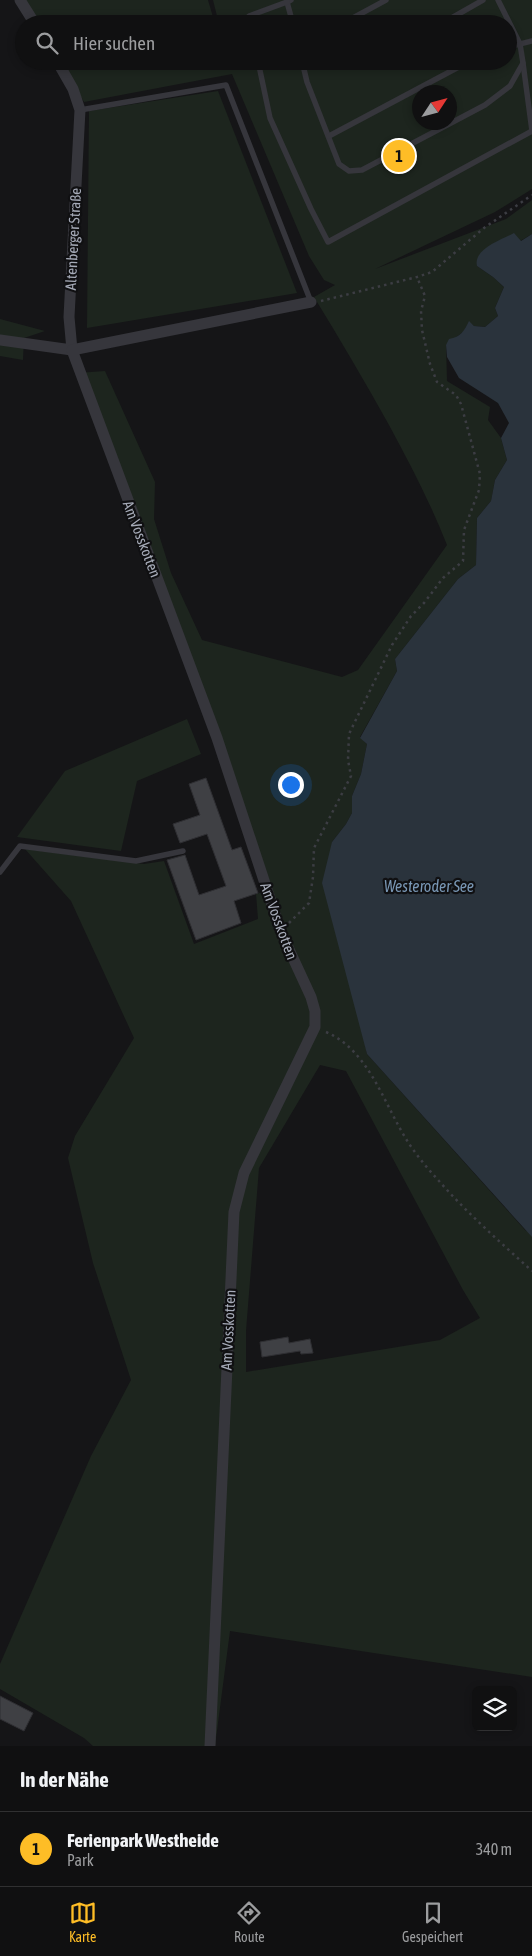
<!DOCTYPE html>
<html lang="de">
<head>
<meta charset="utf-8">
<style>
  body { margin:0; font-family:"Asap Condensed",sans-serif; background:#19191a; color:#f1f3f6 }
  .controls { position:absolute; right:15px; bottom:15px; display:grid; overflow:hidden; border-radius:8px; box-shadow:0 2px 8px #0003 }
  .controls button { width:45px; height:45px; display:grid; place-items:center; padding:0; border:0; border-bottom:1px solid #303031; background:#101011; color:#f1f3f6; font:25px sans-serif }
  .compass { position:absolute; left:412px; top:85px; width:45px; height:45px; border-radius:50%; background:#101011; box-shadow:0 2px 8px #0003; rotate:54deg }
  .you { position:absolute; left:290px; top:784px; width:18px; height:18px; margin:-12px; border:4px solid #fff; border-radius:50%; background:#1a73e8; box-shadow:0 0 0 8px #1a73e833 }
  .badge { display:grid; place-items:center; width:32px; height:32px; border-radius:50%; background:#febd26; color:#111; font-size:16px; font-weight:700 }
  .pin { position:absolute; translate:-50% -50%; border:2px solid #fff; box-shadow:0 1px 5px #0006 }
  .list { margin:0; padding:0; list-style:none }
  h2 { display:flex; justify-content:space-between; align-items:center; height:65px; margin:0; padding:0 20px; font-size:21px }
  h2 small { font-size:16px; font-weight:400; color:#9c9d9f }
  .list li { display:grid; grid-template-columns:32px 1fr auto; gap:15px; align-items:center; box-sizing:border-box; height:75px; padding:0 20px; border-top:1px solid #303031 }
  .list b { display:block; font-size:19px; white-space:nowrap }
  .list p { margin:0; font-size:16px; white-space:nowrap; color:#9c9d9f }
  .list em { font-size:16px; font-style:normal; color:#9c9d9f }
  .icon { flex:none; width:28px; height:28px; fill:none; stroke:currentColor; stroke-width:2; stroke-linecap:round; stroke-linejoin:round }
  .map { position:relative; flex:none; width:532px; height:1746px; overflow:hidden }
  .search { position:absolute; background:#101011; box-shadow:0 2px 8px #0003; left:15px; right:15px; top:15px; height:55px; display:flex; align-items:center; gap:12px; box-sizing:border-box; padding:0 18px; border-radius:28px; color:#9c9d9f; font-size:19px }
  .sheet { height:140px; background:#101011 }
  nav { display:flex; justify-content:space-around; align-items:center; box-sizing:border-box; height:70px; border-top:1px solid #303031; background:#101011; font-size:14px; color:#9c9d9f }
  nav a { display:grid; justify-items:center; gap:2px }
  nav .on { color:#febd26 }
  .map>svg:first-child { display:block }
  .green { fill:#1d251e; fill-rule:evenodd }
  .water { fill:#2a333c }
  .building { fill:#3f4044; stroke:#2f2f33 }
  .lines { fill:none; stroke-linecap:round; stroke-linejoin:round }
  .path { stroke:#3c3d43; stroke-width:2.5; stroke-dasharray:2.5 4; stroke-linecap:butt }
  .service { stroke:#36363c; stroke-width:5.5 }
  .minor { stroke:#36363c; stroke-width:11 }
  .labels { text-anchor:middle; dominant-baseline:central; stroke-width:4.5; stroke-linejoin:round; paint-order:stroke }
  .street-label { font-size:15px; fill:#a6abb8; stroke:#101012 }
  .water-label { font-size:16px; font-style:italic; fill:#7a98b6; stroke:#101012 }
</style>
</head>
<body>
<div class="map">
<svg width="532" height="1746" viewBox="0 0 532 1746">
  <rect width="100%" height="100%" fill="#151517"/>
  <!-- green -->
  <g class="green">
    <path d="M25 0H208L215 24H38Z"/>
    <path d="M213 0H532V189L495 212 375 269 506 219 532 200V234L477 266 493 277 504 287 495 308 498 316 485 327 474 326 469 322 463 332 446 345 447 381 490 407 488 420 501 438 507 460 495 480 491 501 477 518 476 565 458 579 395 659 397 671 360 737 367 744 361 774 352 796V813L346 824 332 842 367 1054 525 1230 532 1234V1677L230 1631 215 1746H93L84 1738 0 1689V1664L91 1456 131 1380 93 1263 68 1158 75 1136 134 1038 71 901 25 849 144 864 164 861 194 944 258 919 256 894 272 889 77 373 105 371 155 482 154 519 171 573 202 640 342 677 358 670 447 545C431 504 410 464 389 425 365 382 340 339 314 297L335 285 324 280 309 256 232 74 84 102 60 61H228L230 66 229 61H508V24H219ZM420 92H450V122H420ZM320 1065 346 1071 463 1290 480 1318 440 1340 246 1372V1331L259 1168Z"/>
    <path d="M218 91 297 293 87 328 89 111Z"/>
    <path d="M0 319 45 331 24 338 23 360 0 356Z"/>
    <path d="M187 719 201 754 137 781 121 851 17 837 65 771Z"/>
  </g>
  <!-- water -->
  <path class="water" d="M514 233 521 241 532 234V1237L367 1054 322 883 332 842 346 824 352 813V796L361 774 367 744 360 738 397 671 395 659 458 579 476 565 477 518 491 501 495 480 507 460 501 438 509 423 498 403 459 378 447 357 446 345 449 339C461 337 464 331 469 321L474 326 485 327 498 316 495 308 504 287 493 277 477 266C473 249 501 240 514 233Z"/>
  <!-- building -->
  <g class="building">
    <path d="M206 778 232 850 241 847 258 893 234 901 241 923 196 940 167 860 185 855 199 895 226 886 207 834 180 843 173 824 200 815 189 784Z"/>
    <path d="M288 1337 289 1343 310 1339 313 1353 301 1354 300 1351 262 1357 260 1342Z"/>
    <path d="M0 1696 33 1713 24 1731 0 1719Z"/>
  </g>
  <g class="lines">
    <!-- path -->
    <g class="path">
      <path d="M321 301 417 277 432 272 484 228 532 195"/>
      <path d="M289 923 309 903 313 877 314 848 351 776 348 760 349 734 392 645 411 616 424 603 443 578 463 561 464 530 479 490 480 474 461 404 456 395 437 382 430 364 422 330 421 311 425 296 417 277"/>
      <path d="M326 1032C370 1051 384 1105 408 1142 417 1156 428 1169 439 1181 467 1213 500 1242 532 1271"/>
    </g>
    <!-- service -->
    <g class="service">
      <path d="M291 0 287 2 293 24"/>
      <path d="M351 19 386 0"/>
      <path d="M251 24 249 16 287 2"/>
      <path d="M441 24 483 0"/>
      <path d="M508 47 532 41"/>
      <path d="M258 61 270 118 311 209 328 242 532 131 523 63"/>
      <path d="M302 61 307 82 339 164 349 171 362 170 485 105 510 86 523 63 520 44 498 0"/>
      <path d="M372 62 373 61"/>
      <path d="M80 110 226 85 311 302"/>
      <path d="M329 136 470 61"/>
      <path d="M0 872 20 846 136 861 183 851"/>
    </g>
    <!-- minor -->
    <g class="minor">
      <path d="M20 0 35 24"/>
      <path d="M0 340 72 350 69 317 80 110 73 89 57 61"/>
      <path d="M210 1746 234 1212 244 1173 315 1027V1011L311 997 281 932 217 738 72 350 311 302"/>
    </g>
  </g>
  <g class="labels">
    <!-- street labels -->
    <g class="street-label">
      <text transform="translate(73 239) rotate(-87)">Altenberger Straße</text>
      <text transform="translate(142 539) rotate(69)">Am Vosskotten</text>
      <text transform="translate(279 921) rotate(70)">Am Vosskotten</text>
      <text transform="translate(228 1330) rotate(-87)">Am Vosskotten</text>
    </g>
    <!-- water labels -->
    <g class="water-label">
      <text x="429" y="886">Westeroder See</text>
    </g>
  </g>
</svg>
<div class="controls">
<button><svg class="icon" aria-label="layers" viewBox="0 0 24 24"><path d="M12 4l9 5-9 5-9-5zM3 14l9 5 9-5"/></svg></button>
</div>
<svg class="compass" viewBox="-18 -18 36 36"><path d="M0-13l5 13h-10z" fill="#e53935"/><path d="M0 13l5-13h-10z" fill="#9c9d9f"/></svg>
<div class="you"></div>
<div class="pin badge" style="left:399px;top:156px">1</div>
<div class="search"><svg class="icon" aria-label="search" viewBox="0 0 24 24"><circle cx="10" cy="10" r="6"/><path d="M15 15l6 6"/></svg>Hier suchen</div>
</div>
<section class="sheet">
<h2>In der Nähe<small></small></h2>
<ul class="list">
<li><span class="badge">1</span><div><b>Ferienpark Westheide</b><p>Park</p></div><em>340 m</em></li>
</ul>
</section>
<nav>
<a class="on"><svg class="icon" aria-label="map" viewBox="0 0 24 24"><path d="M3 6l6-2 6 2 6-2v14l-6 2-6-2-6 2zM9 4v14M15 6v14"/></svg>Karte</a>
<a><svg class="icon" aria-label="directions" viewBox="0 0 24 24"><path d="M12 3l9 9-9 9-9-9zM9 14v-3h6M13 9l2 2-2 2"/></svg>Route</a>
<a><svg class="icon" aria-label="saved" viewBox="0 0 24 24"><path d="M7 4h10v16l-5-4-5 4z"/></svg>Gespeichert</a>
</nav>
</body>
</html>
